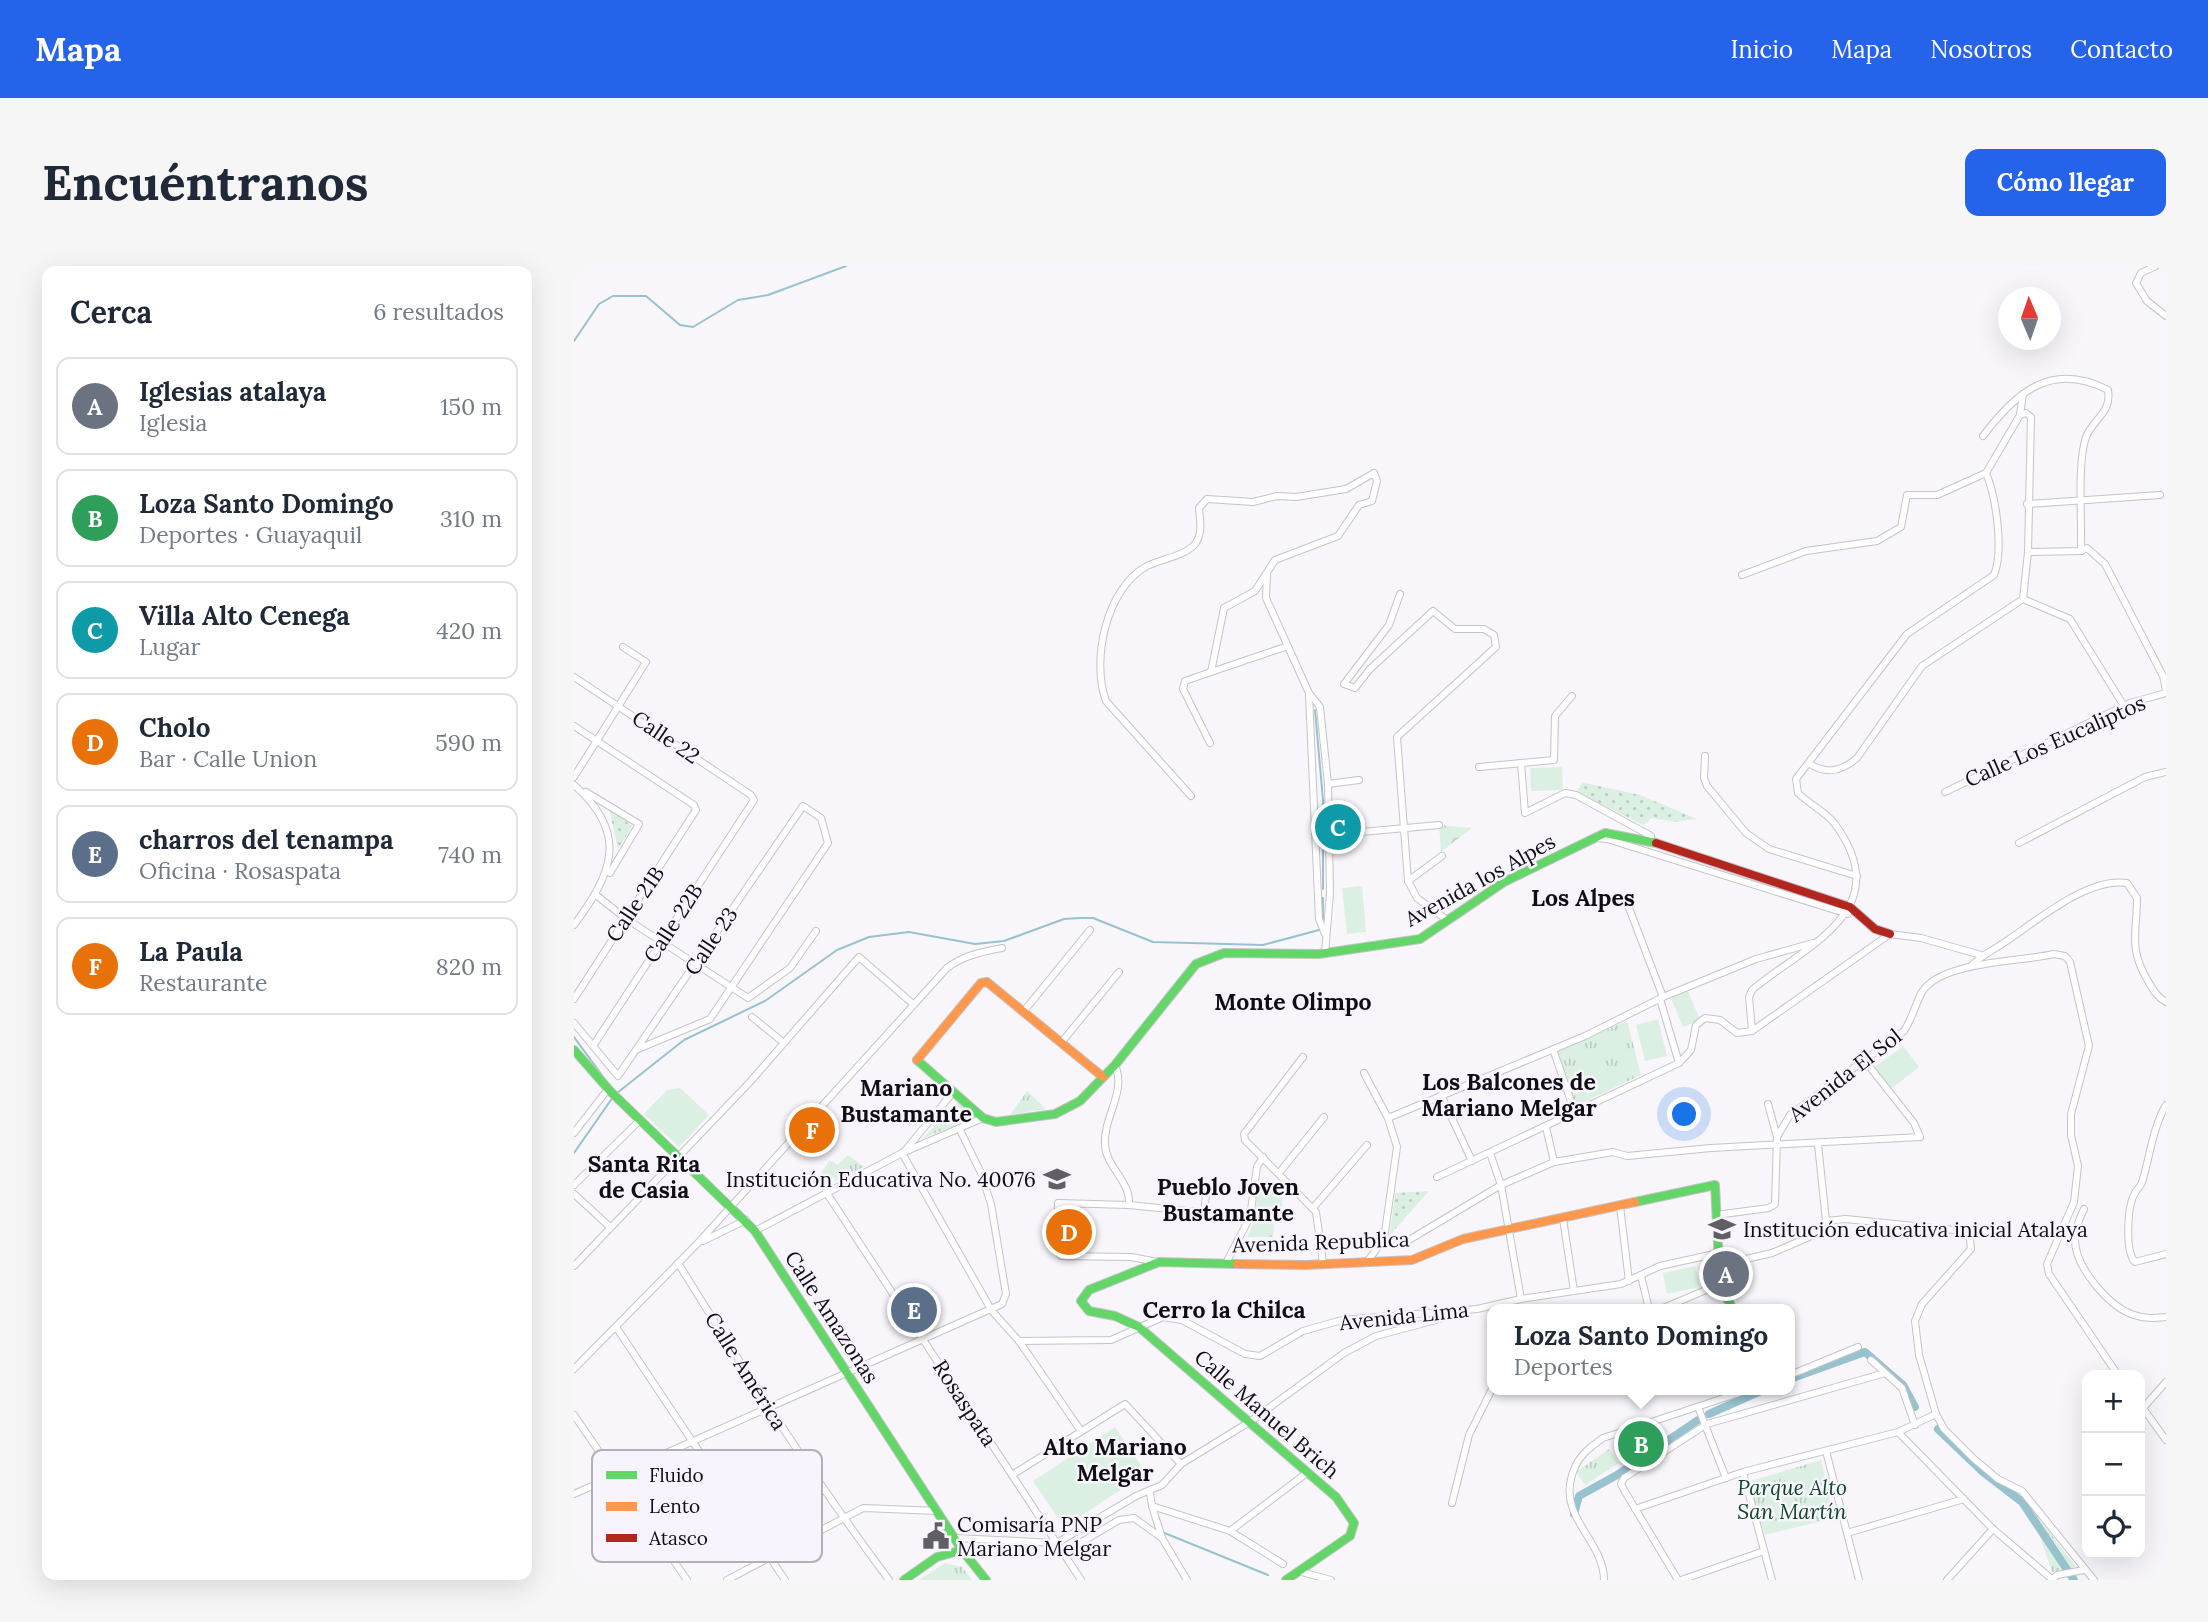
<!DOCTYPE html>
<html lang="es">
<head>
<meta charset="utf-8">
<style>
  body { margin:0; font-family:Lora,serif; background:#f6f6f7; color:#1f2937 }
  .controls { position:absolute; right:21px; bottom:21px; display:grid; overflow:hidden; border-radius:14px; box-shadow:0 7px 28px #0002 }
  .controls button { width:63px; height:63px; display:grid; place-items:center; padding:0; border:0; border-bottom:2px solid #e0e1e3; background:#fff; color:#1f2937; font:35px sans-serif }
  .compass { position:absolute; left:1424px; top:21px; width:63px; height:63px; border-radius:50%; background:#fff; box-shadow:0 7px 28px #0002; rotate:358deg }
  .you { position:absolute; left:1111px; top:849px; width:24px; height:24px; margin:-18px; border:5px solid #fff; border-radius:50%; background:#1a73e8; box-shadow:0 0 0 10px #1a73e833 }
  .badge { display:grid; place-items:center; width:46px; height:46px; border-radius:50%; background:#2563eb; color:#fff; font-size:23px; font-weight:700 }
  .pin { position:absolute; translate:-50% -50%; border:4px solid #fff; box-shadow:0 2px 7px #0006 }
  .popup { position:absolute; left:913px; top:1038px; width:308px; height:91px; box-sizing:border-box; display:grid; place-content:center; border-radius:14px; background:#fff; filter:drop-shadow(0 2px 5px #0005); font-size:23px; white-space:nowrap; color:#747a83 }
  .popup b { font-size:26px; color:#1f2937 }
  .popup::after { content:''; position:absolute; left:50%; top:100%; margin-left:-14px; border:14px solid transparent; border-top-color:#fff }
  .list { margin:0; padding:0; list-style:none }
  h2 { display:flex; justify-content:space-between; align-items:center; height:91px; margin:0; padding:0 28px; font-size:30px }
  h2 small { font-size:23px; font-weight:400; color:#747a83 }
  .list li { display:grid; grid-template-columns:46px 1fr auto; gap:21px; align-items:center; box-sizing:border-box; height:98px; margin:0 14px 14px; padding:0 14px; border:2px solid #e0e1e3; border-radius:14px }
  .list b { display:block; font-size:26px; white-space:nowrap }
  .list p { margin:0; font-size:23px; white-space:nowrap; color:#747a83 }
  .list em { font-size:23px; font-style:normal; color:#747a83 }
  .icon { flex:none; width:38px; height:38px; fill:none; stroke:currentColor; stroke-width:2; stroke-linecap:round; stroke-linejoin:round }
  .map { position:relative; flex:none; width:1592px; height:1314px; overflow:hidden; border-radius:14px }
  header { display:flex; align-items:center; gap:42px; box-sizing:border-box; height:98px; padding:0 35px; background:#2563eb; color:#fff }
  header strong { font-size:33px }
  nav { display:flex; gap:38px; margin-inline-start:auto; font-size:24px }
  .intro { display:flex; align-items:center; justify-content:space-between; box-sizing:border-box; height:168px; padding:0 42px }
  h1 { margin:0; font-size:49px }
  .button { padding:18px 32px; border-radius:14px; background:#2563eb; color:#fff; font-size:24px; font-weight:700 }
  main { display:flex; gap:42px; padding:0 42px }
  aside { flex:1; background:#fff; border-radius:14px; box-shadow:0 7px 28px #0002 }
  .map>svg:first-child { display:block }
  .grass { fill:url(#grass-dots) }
  .forest { fill:url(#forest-crowns) }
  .park { fill:url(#park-tufts) }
  .pitch { fill:#dbf0e3 }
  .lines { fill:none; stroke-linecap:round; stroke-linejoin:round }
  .stream { stroke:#97c2ce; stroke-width:2 }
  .canal { stroke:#97c2ce; stroke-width:8 }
  .street-casing { stroke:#c5c3c8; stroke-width:8 }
  .fast-casing { stroke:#c5c3c8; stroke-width:10 }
  .slow-casing { stroke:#c5c3c8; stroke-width:10 }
  .jam-casing { stroke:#c5c3c8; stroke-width:10 }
  .street { stroke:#fefefe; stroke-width:6 }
  .fast { stroke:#63d668; stroke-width:8 }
  .slow { stroke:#ff974d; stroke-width:8 }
  .jam { stroke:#b3261e; stroke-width:8 }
  .labels { text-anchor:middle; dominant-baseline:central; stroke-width:5; stroke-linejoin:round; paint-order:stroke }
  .street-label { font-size:21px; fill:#100e13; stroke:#f8f4fd }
  .poi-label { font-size:21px; fill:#100e13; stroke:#f8f4fd; text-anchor:start }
  .park-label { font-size:21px; font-style:italic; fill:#0f4627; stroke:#f8f4fd }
  .neighbourhood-label { font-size:23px; font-weight:bold; fill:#100e13; stroke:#f8f4fd }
  .key { fill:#f8f4fd; stroke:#b2afb7; stroke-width:2 }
  .key-label { font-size:19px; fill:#100e13 }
</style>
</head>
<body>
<header>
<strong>Mapa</strong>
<nav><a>Inicio</a><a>Mapa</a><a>Nosotros</a><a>Contacto</a></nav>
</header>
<div class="intro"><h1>Encuéntranos</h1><a class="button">Cómo llegar</a></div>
<main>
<aside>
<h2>Cerca<small>6 resultados</small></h2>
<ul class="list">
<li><span class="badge" style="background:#6b7280">A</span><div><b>Iglesias atalaya</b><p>Iglesia</p></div><em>150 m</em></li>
<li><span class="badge" style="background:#2e9e5b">B</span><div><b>Loza Santo Domingo</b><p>Deportes · Guayaquil</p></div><em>310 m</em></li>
<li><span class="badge" style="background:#0f9aa8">C</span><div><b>Villa Alto Cenega</b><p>Lugar</p></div><em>420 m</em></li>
<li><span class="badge" style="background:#e8710a">D</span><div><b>Cholo</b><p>Bar · Calle Union</p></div><em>590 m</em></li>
<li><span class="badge" style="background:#5c6f8a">E</span><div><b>charros del tenampa</b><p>Oficina · Rosaspata</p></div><em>740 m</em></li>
<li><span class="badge" style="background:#e8710a">F</span><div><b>La Paula</b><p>Restaurante</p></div><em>820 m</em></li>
</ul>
</aside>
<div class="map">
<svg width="1592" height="1314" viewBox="0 0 1592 1314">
  <defs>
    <pattern id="grass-dots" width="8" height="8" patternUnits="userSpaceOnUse" patternTransform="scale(1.75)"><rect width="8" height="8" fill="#dbf0e3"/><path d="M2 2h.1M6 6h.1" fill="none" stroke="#bbcdc2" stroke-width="1.8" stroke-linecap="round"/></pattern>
    <pattern id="forest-crowns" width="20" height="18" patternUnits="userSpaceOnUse" patternTransform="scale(1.75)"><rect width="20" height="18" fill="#dbf0e3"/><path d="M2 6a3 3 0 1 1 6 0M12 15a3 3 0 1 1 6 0" fill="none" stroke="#bbcdc2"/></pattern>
    <pattern id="park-tufts" width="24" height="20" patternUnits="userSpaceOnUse" patternTransform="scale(1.75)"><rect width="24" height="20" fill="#dbf0e3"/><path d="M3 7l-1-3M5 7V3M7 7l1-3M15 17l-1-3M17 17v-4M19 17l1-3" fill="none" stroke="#bbcdc2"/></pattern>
  </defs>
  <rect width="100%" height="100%" fill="#f8f6fb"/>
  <!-- grass -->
  <g class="grass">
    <path d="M1008 516 1066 529 1123 553 1100 556 1078 552 1069 559 1003 526Z"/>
    <path d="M35 542 58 560 44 583Z"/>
    <path d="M855 925 816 969 821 927Z"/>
  </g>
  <!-- forest -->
  <path class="forest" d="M865 559 898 562 867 586Z"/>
  <!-- park -->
  <g class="park">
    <path d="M1053 755 1067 809 1002 840 982 786Z"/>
    <path d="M453 825 472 843 436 849Z"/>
    <path d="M384 836 401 852 349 872Z"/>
    <path d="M274 889 290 901 262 915 259 911 236 923 256 894 263 899Z"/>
    <path d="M681 953 700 957 699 971H673Z"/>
    <path d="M1035 1183 1045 1197 1011 1219 1002 1206Z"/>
    <path d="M1247 1194 1260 1252 1191 1269 1173 1216Z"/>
    <path d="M1455 1239 1502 1301 1478 1306Z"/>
    <path d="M371 1297 388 1301 398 1314H345Z"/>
  </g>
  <!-- pitch -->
  <g class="pitch">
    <path d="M988 501 989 524 957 525 956 502Z"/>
    <path d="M788 620 792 666 773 668 768 622Z"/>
    <path d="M1114 725 1126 754 1109 761 1097 732Z"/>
    <path d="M1084 753 1093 790 1071 795 1062 759Z"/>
    <path d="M1329 780 1345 801 1317 823 1301 801Z"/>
    <path d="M106 822 135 849 105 881 70 848 93 824Z"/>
    <path d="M684 919 709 924 707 957 681 951Z"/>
    <path d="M1121 1000 1126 1021 1093 1028 1089 1007Z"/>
    <path d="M541 1161 572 1207 490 1261 459 1215Z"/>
    <path d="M1083 1163 1086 1182 1055 1193 1048 1174Z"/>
    <path d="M1246 1233 1249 1246 1222 1252 1218 1240Z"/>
  </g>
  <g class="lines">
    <!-- stream -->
    <g class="stream">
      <path d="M0 75 25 38 39 30H72L106 59 119 61 164 34 194 29 272 0"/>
      <path d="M741 444 749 534V623"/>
      <path d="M749 632V654"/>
      <path d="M0 771 30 812"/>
      <path d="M43 827 110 774 191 735 263 684 295 671 335 666 401 678 430 675 490 653 506 652H519L579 676 689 679 745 664"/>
      <path d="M0 887 39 831"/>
      <path d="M588 1266 694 1309"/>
    </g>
    <!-- canal -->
    <g class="canal">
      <path d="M1216 1113 1291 1086 1329 1119 1341 1141"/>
      <path d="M1135 1148 1189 1124"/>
      <path d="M1364 1163 1409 1206 1448 1236 1500 1314"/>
      <path d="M1000 1248 1005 1230 1043 1209 1124 1154"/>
    </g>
    <defs>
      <g id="street">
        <path d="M1582 0 1567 7 1562 17 1573 35 1592 50"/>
        <path d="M1446 149 1449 128"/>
        <path d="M1409 170C1442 126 1478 95 1534 124 1538 147 1519 153 1512 171 1503 197 1508 255 1507 285"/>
        <path d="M1453 238 1586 229"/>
        <path d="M1454 286 1507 285 1513 282 1531 298 1589 410 1592 424"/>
        <path d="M693 308 692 332 735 427 746 441 754 518 756 627 751 687"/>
        <path d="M1168 309 1232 285 1303 275 1327 261 1333 229H1363L1412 207 1446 149 1452 147 1457 151 1454 286 1449 333 1348 400 1283 492C1268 505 1253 509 1236 498"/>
        <path d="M826 328 815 359 770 418 781 422 796 403 859 345 881 363H910L920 369 922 381 823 471 834 615 843 632 873 654"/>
        <path d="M1449 333 1496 353 1550 440"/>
        <path d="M0 411 177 529 180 534 19 780"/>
        <path d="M735 429 745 653 751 668"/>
        <path d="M0 460 120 539 122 544 0 733"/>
        <path d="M636 477 609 423 611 415 637 406"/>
        <path d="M1131 490 1130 512 1133 520 1172 567 1195 583 1283 610"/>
        <path d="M947 497 951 547 991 527 1002 529 1077 570V575"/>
        <path d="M905 501 980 494 981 450 998 430"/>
        <path d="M0 511 72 396 49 381"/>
        <path d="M754 518 785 514"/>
        <path d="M0 519C55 567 39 607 0 659"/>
        <path d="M12 526 65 558 36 607"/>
        <path d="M1371 526 1556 437 1592 427"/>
        <path d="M617 530 532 435C517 395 532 322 573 300 587 293 611 290 621 278 629 268 626 253 625 242L633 233 679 236 703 230 722 231 772 223 800 207 803 215 798 235 785 239 764 270 701 294 681 325 650 342 637 406 714 380"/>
        <path d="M754 569 865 559"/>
        <path d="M1021 572 1033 573 1274 648"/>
        <path d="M1445 577 1571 511 1592 506"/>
        <path d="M834 615 868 590"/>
        <path d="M22 629 51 652 174 732 216 702 242 665"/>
        <path d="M1055 642 1089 731"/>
        <path d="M1396 701C1407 689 1418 685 1431 676 1463 655 1513 611 1553 617L1563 632C1563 666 1554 682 1574 715 1579 724 1583 731 1592 736"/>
        <path d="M1086 733 1105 797"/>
        <path d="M450 745 516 664"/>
        <path d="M178 751 210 777"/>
        <path d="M0 757 44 810 229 540 247 552 254 577 136 753 64 783"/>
        <path d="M1178 765 1175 731 1178 724C1233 678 1324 645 1261 558 1252 546 1235 538 1224 527L1222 513 1333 368 1420 309C1430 284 1422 231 1412 207"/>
        <path d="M487 777 545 706"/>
        <path d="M979 783 1001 847"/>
        <path d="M729 791 670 868 671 874 742 946 749 997"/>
        <path d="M541 799C553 826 529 851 531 879 532 901 557 915 555 939"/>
        <path d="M790 807 814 852 823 881 810 973"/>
        <path d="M867 829 898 895"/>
        <path d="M1592 839C1579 861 1576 889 1569 913 1568 920 1564 921 1561 927 1553 940 1551 985 1561 996L1592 988"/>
        <path d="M814 852 1011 770 1089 731 1182 693 1239 677"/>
        <path d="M972 861 980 896"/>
        <path d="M0 867 34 823"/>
        <path d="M1203 871 1216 849 1330 765C1338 753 1341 739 1348 726 1367 695 1446 696 1480 688L1491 690 1496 696 1515 780 1497 848V869L1504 900 1500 936 1473 998 1475 1008 1544 1109"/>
        <path d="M1244 878 1252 955"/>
        <path d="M330 886 380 825"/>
        <path d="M328 887 418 1045 445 1075 507 1165"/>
        <path d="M916 887 927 919 947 1033"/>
        <path d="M705 907 750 851"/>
        <path d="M863 911 1105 797 1117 784 1122 759 1131 752 1146 754 1163 767 1178 765 1316 668 1347 672 1407 689"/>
        <path d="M0 919 66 854"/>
        <path d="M252 926 507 1314"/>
        <path d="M0 928 36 961"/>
        <path d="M1046 940 1055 1015"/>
        <path d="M739 942 793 879"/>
        <path d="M1510 943C1505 953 1501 963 1501 974 1501 1001 1535 1041 1560 1049 1571 1053 1580 1052 1592 1051"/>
        <path d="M630 947 633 920"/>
        <path d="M1142 949 1195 942 1201 938 1203 871 1194 838"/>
        <path d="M989 953 1000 1025"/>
        <path d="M181 965 328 887 409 852"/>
        <path d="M810 973 827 978 835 974 927 919 980 896 1039 886 1053 890 1137 882 1346 871 1340 857 1291 795"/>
        <path d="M129 975 172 954"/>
        <path d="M584 996 557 991 487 990 483 983 484 937 555 939 676 951"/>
        <path d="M793 996 810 973"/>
        <path d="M104 997C171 1105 239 1212 315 1314"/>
        <path d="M652 997 676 951 683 901 689 891"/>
        <path d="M1146 999 1198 987 1235 971 1252 955 1272 953 1390 965 1396 973 1397 983 1348 1038 1341 1055 1345 1089 1362 1148 1370 1163 1399 1192 1424 1213 1448 1225 1520 1314"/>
        <path d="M0 1000 175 817 285 691 339 738"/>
        <path d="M1067 1010 1075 1043"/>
        <path d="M1087 1043 1146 1018"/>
        <path d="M42 1061 211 1314"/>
        <path d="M445 1075 537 1074 589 1051 608 1054 671 1088 686 1090 729 1065 768 1054 903 1043 947 1033 1047 1018 1086 1000 1145 987"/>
        <path d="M1297 1094 1328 1122 1341 1159"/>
        <path d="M0 1103 124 977 373 702C390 689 408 686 428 682"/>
        <path d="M1216 1109 1284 1081"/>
        <path d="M1566 1138 1592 1174"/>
        <path d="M1124 1141 1152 1212"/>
        <path d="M1569 1142 1592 1116"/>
        <path d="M0 1149 113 1314"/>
        <path d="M1324 1166 1419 1263 1479 1314"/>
        <path d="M1252 1185 1285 1314"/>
        <path d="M1169 1206 1198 1314"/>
        <path d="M438 1209 551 1138 607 1198"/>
        <path d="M576 1227 578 1240 656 1265 709 1298"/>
        <path d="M0 1228 428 1038 432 1028 417 938 407 907 385 862"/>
        <path d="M878 1237 895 1169 918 1123"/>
        <path d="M578 1240 588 1272 613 1314"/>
        <path d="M1061 1243 1169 1206 1324 1166 1362 1148"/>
        <path d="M656 1265 734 1206"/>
        <path d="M1273 1267 1390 1233"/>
        <path d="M381 1272 483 1277 562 1230 588 1219 607 1198 677 1155 770 1087 802 1070 873 1051"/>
        <path d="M489 1287 545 1254 560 1252 588 1272"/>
        <path d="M724 1305 757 1314"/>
        <path d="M153 1314 289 1242 364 1245"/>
        <path d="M1030 1314C1030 1276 987 1253 997 1213 1002 1192 1012 1184 1029 1172L1174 1124"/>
        <path d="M1104 1314 1050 1224 1047 1218 1050 1212 1133 1158 1311 1107"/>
        <path d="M1107 1314 1190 1285"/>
        <path d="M1373 1314 1419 1263"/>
        <path d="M1478 1314 1483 1309 1510 1304"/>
      </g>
      <g id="fast">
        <path d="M0 784 37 826 181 965 388 1284 412 1314"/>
        <path d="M343 794 409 852 422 856 481 848 506 835 541 799 622 698 650 687 745 688 846 673 930 616 1031 567 1082 577"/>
        <path d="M1061 936 1141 919 1146 1018 1157 1040"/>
        <path d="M663 998 585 996 515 1024 507 1035 515 1045 541 1050 565 1061 762 1231 780 1257 776 1270 712 1314"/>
        <path d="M330 1314 363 1291 388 1284"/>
      </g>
      <g id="slow">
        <path d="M343 794 407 717 413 716 529 811"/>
        <path d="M663 998 732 999 838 994 889 973 1061 936"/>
      </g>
      <path id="jam" d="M1082 577 1276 641 1301 663 1316 668"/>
    </defs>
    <!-- street casing -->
    <use href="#street" class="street-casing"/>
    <!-- fast casing -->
    <use href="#fast" class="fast-casing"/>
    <!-- slow casing -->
    <use href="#slow" class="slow-casing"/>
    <!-- jam casing -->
    <use href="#jam" class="jam-casing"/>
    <!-- street -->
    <use href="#street" class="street"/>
    <!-- fast -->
    <use href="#fast" class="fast"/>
    <!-- slow -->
    <use href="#slow" class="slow"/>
    <!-- jam -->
    <use href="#jam" class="jam"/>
  </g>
  <!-- icons -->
  <defs>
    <symbol id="school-bare" viewBox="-9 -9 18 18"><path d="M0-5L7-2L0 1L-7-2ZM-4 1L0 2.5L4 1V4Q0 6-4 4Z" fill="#615f64" stroke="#f8f4fd" stroke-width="2.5" paint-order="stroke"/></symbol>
    <symbol id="civic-bare" viewBox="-9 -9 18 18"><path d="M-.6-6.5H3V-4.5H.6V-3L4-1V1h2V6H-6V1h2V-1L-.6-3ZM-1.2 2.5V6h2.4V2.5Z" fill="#615f64" stroke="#f8f4fd" stroke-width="2.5" paint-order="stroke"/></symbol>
  </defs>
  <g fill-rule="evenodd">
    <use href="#school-bare" x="464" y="894" width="38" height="38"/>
    <use href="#school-bare" x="1129" y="944" width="38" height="38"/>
    <use href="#civic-bare" x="343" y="1251" width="38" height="38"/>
  </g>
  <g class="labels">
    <!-- street labels -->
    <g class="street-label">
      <text transform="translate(92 471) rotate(34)">Calle 22</text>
      <text transform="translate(1481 475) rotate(-24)">Calle Los Eucaliptos</text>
      <text transform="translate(906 614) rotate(-29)">Avenida los Alpes</text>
      <text transform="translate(61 638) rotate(-56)">Calle 21B</text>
      <text transform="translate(99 657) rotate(-57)">Calle 22B</text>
      <text transform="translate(137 675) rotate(-56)">Calle 23</text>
      <text transform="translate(1271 809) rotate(-38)">Avenida El Sol</text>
      <text transform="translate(747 976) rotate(-2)">Avenida Republica</text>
      <text transform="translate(830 1050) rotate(-6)">Avenida Lima</text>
      <text transform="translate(258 1051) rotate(57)">Calle Amazonas</text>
      <text transform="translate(172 1105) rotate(58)">Calle América</text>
      <text transform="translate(391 1137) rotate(57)">Rosaspata</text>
      <text transform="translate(693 1148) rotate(41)">Calle Manuel Brich</text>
    </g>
    <!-- poi labels -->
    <g class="poi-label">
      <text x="462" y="913" text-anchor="end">Institución Educativa No. 40076</text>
      <text x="1169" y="963">Institución educativa inicial Atalaya</text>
      <text x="383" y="1258">Comisaría PNP<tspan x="383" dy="24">Mariano Melgar</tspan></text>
    </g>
    <!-- park labels -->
    <g class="park-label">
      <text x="1218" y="1221">Parque Alto<tspan x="1218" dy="24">San Martín</tspan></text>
    </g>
    <!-- neighbourhood labels -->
    <g class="neighbourhood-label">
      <text x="1009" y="631">Los Alpes</text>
      <text x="719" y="735">Monte Olimpo</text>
      <text x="935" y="815">Los Balcones de<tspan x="935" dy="26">Mariano Melgar</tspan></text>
      <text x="332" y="821">Mariano<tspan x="332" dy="26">Bustamante</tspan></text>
      <text x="70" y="897">Santa Rita<tspan x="70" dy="26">de Casia</tspan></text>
      <text x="654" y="920">Pueblo Joven<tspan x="654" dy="26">Bustamante</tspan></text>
      <text x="650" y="1043">Cerro la Chilca</text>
      <text x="541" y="1180">Alto Mariano<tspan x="541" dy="26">Melgar</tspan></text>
    </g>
  </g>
  <!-- legend -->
  <rect x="18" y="1184" width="230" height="112" rx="10" class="key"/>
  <rect x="32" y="1205" width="31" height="8" fill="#63d668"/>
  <rect x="32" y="1236" width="31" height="9" fill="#ff974d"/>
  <rect x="32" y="1268" width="31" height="8" fill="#b3261e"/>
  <g class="key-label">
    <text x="75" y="1216">Fluido</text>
    <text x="75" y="1247">Lento</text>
    <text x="75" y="1279">Atasco</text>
  </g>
</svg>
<div class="controls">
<button>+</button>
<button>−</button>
<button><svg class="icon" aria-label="locate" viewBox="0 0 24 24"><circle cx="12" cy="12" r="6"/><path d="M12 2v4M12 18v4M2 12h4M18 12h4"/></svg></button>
</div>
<svg class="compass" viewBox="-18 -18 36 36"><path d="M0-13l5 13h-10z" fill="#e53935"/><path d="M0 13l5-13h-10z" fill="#747a83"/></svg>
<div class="you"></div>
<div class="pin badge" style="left:1152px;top:1008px;background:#6b7280">A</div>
<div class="pin badge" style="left:1067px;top:1178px;background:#2e9e5b">B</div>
<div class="popup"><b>Loza Santo Domingo</b>Deportes</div>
<div class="pin badge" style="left:764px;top:561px;background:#0f9aa8">C</div>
<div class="pin badge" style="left:495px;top:966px;background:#e8710a">D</div>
<div class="pin badge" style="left:340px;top:1044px;background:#5c6f8a">E</div>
<div class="pin badge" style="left:238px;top:864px;background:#e8710a">F</div>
</div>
</main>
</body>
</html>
